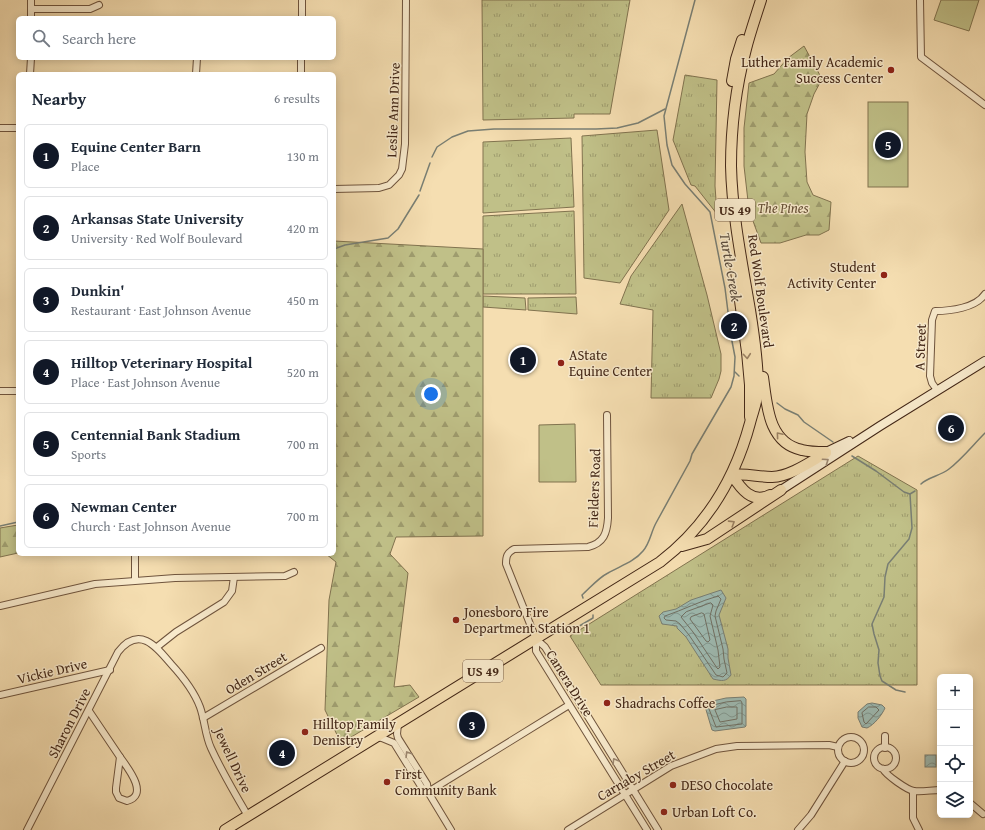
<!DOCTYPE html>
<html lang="en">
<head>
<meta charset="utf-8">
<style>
  body { margin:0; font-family:"Gentium Book Plus",serif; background:#f6f6f7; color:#1f2937 }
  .controls { position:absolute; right:12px; bottom:12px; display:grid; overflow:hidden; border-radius:6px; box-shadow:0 2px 10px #0003 }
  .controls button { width:36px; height:36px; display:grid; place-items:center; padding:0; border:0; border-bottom:1px solid #e0e1e3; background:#fff; color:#1f2937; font:20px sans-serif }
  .you { position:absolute; left:431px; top:394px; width:14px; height:14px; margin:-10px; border:3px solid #fff; border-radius:50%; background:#1a73e8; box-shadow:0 0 0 6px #1a73e833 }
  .badge { display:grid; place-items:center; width:26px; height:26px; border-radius:50%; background:#111827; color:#fff; font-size:13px; font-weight:700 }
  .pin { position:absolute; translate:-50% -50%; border:2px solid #fff; box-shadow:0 1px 4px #0006 }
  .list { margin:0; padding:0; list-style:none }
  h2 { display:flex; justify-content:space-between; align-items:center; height:52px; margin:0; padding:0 16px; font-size:17px }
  h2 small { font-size:13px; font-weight:400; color:#747a83 }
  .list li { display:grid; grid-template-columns:26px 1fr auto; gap:12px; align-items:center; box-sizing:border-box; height:64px; margin:0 8px 8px; padding:0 8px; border:1px solid #e0e1e3; border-radius:6px }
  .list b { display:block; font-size:15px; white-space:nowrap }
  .list p { margin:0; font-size:13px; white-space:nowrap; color:#747a83 }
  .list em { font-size:13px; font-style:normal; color:#747a83 }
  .icon { flex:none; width:22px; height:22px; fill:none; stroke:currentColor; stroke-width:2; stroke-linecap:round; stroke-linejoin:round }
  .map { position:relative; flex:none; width:985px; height:830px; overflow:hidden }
  .search { position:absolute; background:#fff; box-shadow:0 2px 10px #0003; left:16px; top:16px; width:320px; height:44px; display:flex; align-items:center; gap:10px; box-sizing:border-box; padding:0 14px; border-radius:6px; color:#747a83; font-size:15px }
  .panel { position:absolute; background:#fff; box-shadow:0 2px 10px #0003; left:16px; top:72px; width:320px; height:484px; border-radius:6px }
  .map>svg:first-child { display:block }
  .grass { fill:url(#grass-tufts); stroke:#81734f }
  .forest { fill:url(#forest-firs); stroke:#81734f }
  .pitch { fill:#c0c088; stroke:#81734f }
  .water { fill:url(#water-waves); stroke:#797f74 }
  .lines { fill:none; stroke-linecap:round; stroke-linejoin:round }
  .shore { stroke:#707064; stroke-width:1 }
  .stream { stroke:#797f74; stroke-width:1.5 }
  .minor-casing { stroke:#6f543d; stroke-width:8 }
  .secondary-casing { stroke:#422616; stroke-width:10 }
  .trunk-casing { stroke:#422616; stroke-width:12 }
  .minor { stroke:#f8eacc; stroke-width:6 }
  .secondary { stroke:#f8eacc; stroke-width:8 }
  .trunk { stroke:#f5deb1; stroke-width:10 }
  .oneway { stroke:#9c8264 }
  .oneway2 { stroke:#9d8871 }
  .poi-dot { fill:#8f2418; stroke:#f8eacc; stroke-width:1.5 }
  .labels { text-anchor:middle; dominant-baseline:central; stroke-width:3; stroke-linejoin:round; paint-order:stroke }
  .shield { fill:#f8eacc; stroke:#79614d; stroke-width:1 }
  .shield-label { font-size:13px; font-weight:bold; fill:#422616 }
  .poi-label { font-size:14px; fill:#422616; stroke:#f8eacc; text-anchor:start }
  .street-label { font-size:14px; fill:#422616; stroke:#f8eacc }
  .park-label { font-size:14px; font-style:italic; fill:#624c32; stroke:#f8eacc }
  .water-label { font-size:15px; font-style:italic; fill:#594b3d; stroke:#f8eacc }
</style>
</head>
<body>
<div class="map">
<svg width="985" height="830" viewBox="0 0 985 830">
  <defs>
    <pattern id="grass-tufts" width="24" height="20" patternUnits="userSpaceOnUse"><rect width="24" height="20" fill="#c0c088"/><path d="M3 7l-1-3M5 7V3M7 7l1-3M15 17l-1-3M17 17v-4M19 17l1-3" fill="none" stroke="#9e9c6e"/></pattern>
    <pattern id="forest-firs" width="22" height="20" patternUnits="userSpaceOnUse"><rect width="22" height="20" fill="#c0c088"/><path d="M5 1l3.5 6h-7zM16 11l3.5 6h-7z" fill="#9e9c6e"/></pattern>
    <pattern id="water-waves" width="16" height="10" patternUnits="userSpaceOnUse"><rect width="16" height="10" fill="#9ebbb3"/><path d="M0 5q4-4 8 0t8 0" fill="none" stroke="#829891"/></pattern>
  </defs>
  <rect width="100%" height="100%" fill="#f5deb1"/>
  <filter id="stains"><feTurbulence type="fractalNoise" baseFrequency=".005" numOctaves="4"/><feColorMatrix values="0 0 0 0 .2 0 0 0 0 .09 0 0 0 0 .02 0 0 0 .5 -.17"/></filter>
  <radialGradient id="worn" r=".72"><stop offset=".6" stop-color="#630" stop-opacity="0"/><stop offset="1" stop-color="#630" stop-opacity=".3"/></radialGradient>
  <!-- grass -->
  <g class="grass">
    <path d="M482 0H630L610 114H574V118L483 120Z"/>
    <path d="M685 75 717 80 715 186 717 214 695 186 691 185 673 140Z"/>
    <path d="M657 130 669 210 620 283 584 278 582 136Z"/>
    <path d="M571 138 574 207 483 213V142Z"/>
    <path d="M682 204 707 295 721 354V371L719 379 711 398H651L653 310 620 304 631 276Z"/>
    <path d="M574 211 576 294H483V216Z"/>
    <path d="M483 296 525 298 526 310 483 307Z"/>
    <path d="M576 297 577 314 528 310V298Z"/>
    <path d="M858 456 917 490V685H601L570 636Z"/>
  </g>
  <!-- forest -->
  <g class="forest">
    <path d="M804 46 822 79 814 94 807 114 805 152 807 182 813 195 831 202 829 230 819 235H806L780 243H761L749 210 744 166V128L749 83 774 74 788 58Z"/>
    <path d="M334 241 483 249V536L396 537 390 554 408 573 394 687 410 685 419 697 341 743 325 710 329 600 336 562 326 554H334Z"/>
    <path d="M18 525V553L0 557V528Z"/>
  </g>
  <!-- pitch -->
  <g class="pitch">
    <path d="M941 0H979L969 31 934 20Z"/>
    <rect x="868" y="102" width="40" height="85"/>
    <path d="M575 424 576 482H539V425Z"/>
  </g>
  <!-- water -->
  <g class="water">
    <path d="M721 590 726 598 719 615 728 649V658L731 675C726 682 722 681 713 679L686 637 677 628V626L662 624 659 616 663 612 676 609 691 600Z"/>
    <path d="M744 697 746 699V726L745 727 715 731 712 730 704 703 726 698Z"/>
    <path d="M872 703 882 705 885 708C882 715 874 725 867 728L862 727 858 718V712L867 704Z"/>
    <rect x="925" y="755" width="11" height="12"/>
  </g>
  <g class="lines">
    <!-- shore -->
    <g class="shore">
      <path d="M718 596 721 599 716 611 715 616 723 649 724 659 727 673 723 677 716 675 689 635 680 624 676 621 666 620 664 618 665 616C683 610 700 601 718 596Z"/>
      <path d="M711 603 713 605 710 616 718 650 720 667 718 669 717 668 693 632 681 617 686 612Z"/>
      <path d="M702 613 704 614 710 640 708 642 706 641 690 619 691 617Z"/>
      <path d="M741 701 742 703V724L716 727 709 709V706L726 702Z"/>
      <path d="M727 707H737V719L720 722 715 710Z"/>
      <path d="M869 707H876L879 710 866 724 864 722 862 713Z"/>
    </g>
    <!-- stream -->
    <g class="stream">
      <path d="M432 157 437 147 452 137 468 131 494 129H596L617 128 638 123 665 109"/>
      <path d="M420 191 430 163"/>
      <path d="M334 249 345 245 388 238 398 229 419 195"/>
      <path d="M735 372 739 376"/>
      <path d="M777 403 785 409 798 415 804 422 833 442"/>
      <path d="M852 456 876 471 904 492 910 494 912 528 909 539 888 564 885 577 884 597 872 624 874 634 879 650 878 663 880 676 882 681 896 690 905 692"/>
      <path d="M921 484C928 477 940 476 949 469 962 459 973 445 985 433"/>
      <path d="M910 494 915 491"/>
      <path d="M0 526 18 522"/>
      <path d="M583 598 582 595C590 588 598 578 608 573 620 566 634 562 643 551 650 543 651 532 656 523L690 461 692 454 731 387 734 376 735 357 731 336 725 288 710 212 685 184 672 165 667 145 664 116 695 0"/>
      <path d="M572 633 576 628 593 618V615"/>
    </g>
    <defs>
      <g id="minor">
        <path d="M920 0 921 57 985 105"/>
        <path d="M31 9H90L99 5"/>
        <path d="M31 18V0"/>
        <path d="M302 18V0"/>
        <path d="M30 74 31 58"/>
        <path d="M196 74 197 58"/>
        <path d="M301 74V58"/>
        <path d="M0 128H18"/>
        <path d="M334 189 379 188 389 185 399 175 402 169 405 144 406 0"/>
        <path d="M937 390 932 383 930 376 932 320 935 311C950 311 976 308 985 294"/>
        <path d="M0 391H18"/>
        <path d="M607 415 608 518C607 533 604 543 588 547L514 549C507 553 506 556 506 564L536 639V651L647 830"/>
        <path d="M135 580V554"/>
        <path d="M0 606 95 584 175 578 285 576 294 572"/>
        <path d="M536 639 545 647 658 830"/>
        <path d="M157 647 176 632 224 602 232 591 234 577"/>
        <path d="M0 695 110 670"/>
        <path d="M89 711 120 757"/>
        <path d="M203 718 321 648"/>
        <path d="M376 737 382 738 394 743 422 788 428 792 427 784 398 738 397 734 398 724"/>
        <circle cx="851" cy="750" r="13"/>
        <circle cx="885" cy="758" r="11"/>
        <path d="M885 748V736"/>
        <path d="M120 757C127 767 150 795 127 801L119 798 116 792V788Z"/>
        <path d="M883 769C886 775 907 790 914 791 922 792 932 790 940 790"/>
        <path d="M913 791V818L919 830"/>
        <path d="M970 803 983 814"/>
        <path d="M27 830 118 652C139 625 156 646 171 664 183 677 194 691 200 707 205 721 205 735 211 748 222 772 235 794 248 816"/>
        <path d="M451 830 428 792 569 705"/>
        <path d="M568 830 671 766 716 749 737 746 829 745 838 747"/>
        <path d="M798 830 811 815 845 761"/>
      </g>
      <g id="secondary">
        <path d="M826 452 849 441"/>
        <path d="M781 490 880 426 985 361"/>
      </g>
      <g id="trunk">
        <path d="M732 81 736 59 742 40"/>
        <path d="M735 264 747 352 750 385V417"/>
        <path d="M763 377C767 405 768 443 802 450 810 452 818 452 826 452"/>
        <path d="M732 475C746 473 758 477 772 477 791 476 810 462 826 453"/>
        <path d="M732 475C741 489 752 504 770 495"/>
        <path d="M682 546 707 539 781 490"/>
        <path d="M225 830 660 562C707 526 735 479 750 423 753 411 758 400 758 388 758 361 754 335 750 310 742 263 732 213 731 166 731 127 736 87 746 49 750 33 756 16 761 0"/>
      </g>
    </defs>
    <!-- minor casing -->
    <use href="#minor" class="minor-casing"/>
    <!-- secondary casing -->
    <use href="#secondary" class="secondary-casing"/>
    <!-- trunk casing -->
    <use href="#trunk" class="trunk-casing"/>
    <!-- minor -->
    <use href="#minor" class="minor"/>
    <!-- secondary -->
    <use href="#secondary" class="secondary"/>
    <!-- trunk -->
    <use href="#trunk" class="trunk"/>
  </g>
  <!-- one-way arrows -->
  <defs><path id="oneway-chevron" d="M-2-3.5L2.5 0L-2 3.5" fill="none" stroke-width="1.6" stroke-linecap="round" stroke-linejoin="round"/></defs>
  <g class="oneway">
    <use href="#oneway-chevron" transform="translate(747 356) rotate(85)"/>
    <use href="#oneway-chevron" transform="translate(779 435) rotate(-130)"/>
    <use href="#oneway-chevron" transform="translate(732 523) rotate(-32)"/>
  </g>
  <g class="oneway2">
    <use href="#oneway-chevron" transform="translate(826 461) rotate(-34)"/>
    <use href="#oneway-chevron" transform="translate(408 754) rotate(-122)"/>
    <use href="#oneway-chevron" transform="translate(615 761) rotate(-121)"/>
  </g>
  <!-- markers -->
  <g class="poi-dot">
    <circle cx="891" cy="70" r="4"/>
    <circle cx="884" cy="275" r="4"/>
    <circle cx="561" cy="363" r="4"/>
    <circle cx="456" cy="620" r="4"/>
    <circle cx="607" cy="703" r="4"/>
    <circle cx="305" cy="732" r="4"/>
    <circle cx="387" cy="782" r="4"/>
    <circle cx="673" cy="785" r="4"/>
    <circle cx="664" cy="812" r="4"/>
  </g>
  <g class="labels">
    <!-- shield labels -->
    <g class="shield">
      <rect x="715" y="199" width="40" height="22" rx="3"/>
      <rect x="463" y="660" width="40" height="22" rx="3"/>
    </g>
    <g class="shield-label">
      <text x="735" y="210">US 49</text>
      <text x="483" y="671">US 49</text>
    </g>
    <!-- poi labels -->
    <g class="poi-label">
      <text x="883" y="62" text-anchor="end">Luther Family Academic<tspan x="883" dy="16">Success Center</tspan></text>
      <text x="876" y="267" text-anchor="end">Student<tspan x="876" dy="16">Activity Center</tspan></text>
      <text x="569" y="355">AState<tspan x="569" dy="16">Equine Center</tspan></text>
      <text x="464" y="612">Jonesboro Fire<tspan x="464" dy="16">Department Station 1</tspan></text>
      <text x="615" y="703">Shadrachs Coffee</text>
      <text x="313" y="724">Hilltop Family<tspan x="313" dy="16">Denistry</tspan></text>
      <text x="395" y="774">First<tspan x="395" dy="16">Community Bank</tspan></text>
      <text x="681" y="785">DESO Chocolate</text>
      <text x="672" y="812">Urban Loft Co.</text>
    </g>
    <!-- street labels -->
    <g class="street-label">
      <text transform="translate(393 110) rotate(-88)">Leslie Ann Drive</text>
      <text transform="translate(761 291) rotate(82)">Red Wolf Boulevard</text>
      <text transform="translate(920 347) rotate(-88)">A Street</text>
      <text transform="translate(594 488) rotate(-88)">Fielders Road</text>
      <text transform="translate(52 671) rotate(-13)">Vickie Drive</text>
      <text transform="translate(256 673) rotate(-31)">Oden Street</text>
      <text transform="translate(570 683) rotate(58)">Canera Drive</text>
      <text transform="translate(69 723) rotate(-63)">Sharon Drive</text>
      <text transform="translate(233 760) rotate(65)">Jewell Drive</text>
      <text transform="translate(636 775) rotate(-30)">Carnaby Street</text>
    </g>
    <!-- park labels -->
    <g class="park-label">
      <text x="783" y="208">The Pines</text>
    </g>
    <!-- water labels -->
    <g class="water-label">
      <text transform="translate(731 267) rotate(80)">Turtle Creek</text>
    </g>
  </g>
  <rect width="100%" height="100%" filter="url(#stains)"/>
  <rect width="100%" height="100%" fill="url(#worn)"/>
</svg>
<div class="controls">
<button>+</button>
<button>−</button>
<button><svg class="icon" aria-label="locate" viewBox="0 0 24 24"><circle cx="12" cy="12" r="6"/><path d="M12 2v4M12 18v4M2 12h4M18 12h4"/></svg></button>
<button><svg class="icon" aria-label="layers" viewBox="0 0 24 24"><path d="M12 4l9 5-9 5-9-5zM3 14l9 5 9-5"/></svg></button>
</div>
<div class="you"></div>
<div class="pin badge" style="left:523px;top:360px">1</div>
<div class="pin badge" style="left:734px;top:326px">2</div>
<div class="pin badge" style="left:472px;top:725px">3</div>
<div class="pin badge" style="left:282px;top:753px">4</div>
<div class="pin badge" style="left:888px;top:145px">5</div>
<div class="pin badge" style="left:951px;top:428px">6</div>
<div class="search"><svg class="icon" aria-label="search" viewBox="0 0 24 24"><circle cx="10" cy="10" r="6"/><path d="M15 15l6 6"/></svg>Search here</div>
<section class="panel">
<h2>Nearby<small>6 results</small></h2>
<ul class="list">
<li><span class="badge">1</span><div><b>Equine Center Barn</b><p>Place</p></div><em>130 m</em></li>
<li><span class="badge">2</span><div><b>Arkansas State University</b><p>University · Red Wolf Boulevard</p></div><em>420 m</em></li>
<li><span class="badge">3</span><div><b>Dunkin'</b><p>Restaurant · East Johnson Avenue</p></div><em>450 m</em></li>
<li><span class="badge">4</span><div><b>Hilltop Veterinary Hospital</b><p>Place · East Johnson Avenue</p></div><em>520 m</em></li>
<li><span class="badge">5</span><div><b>Centennial Bank Stadium</b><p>Sports</p></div><em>700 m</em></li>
<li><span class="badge">6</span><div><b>Newman Center</b><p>Church · East Johnson Avenue</p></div><em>700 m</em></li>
</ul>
</section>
</div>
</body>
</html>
